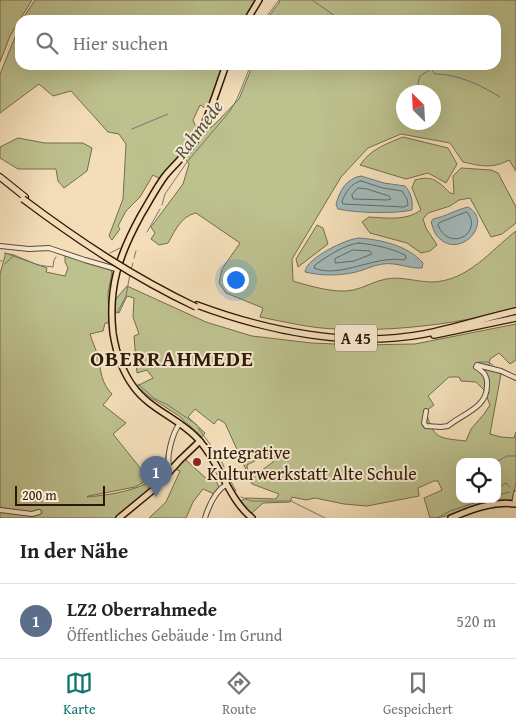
<!DOCTYPE html>
<html lang="de">
<head>
<meta charset="utf-8">
<style>
  body { margin:0; font-family:"Gentium Book Plus",serif; background:#f6f6f6; color:#222 }
  .controls { position:absolute; right:15px; bottom:15px; display:grid; overflow:hidden; border-radius:10px; box-shadow:0 5px 20px #0002 }
  .controls button { width:45px; height:45px; display:grid; place-items:center; padding:0; border:0; border-bottom:1px solid #e0e0e0; background:#fff; color:#222; font:25px sans-serif }
  .compass { position:absolute; left:396px; top:85px; width:45px; height:45px; border-radius:50%; background:#fff; box-shadow:0 5px 20px #0002; rotate:336deg }
  .scale { position:absolute; left:15px; bottom:12px; width:90px; box-sizing:border-box; padding-left:5px; border:2px solid #2f1706; border-top:0; font-size:14px; line-height:18px; white-space:nowrap; color:#2f1706; -webkit-text-stroke:4px #f7ead2; paint-order:stroke }
  .you { position:absolute; left:235px; top:279px; width:18px; height:18px; margin:-12px; border:4px solid #fff; border-radius:50%; background:#1a73e8; box-shadow:0 0 0 8px #1a73e833 }
  .badge { display:grid; place-items:center; width:32px; height:32px; border-radius:50%; background:#0f766e; color:#fff; font-size:16px; font-weight:700 }
  .pin { position:absolute; translate:-50% -41px; filter:drop-shadow(0 1px 2px #0008) }
  .pin::after { content:''; position:absolute; top:26px; width:18px; height:15px; background:inherit; clip-path:polygon(0 0,100% 0,50% 100%) }
  .list { margin:0; padding:0; list-style:none }
  h2 { display:flex; justify-content:space-between; align-items:center; height:65px; margin:0; padding:0 20px; font-size:21px }
  h2 small { font-size:16px; font-weight:400; color:#767676 }
  .list li { display:grid; grid-template-columns:32px 1fr auto; gap:15px; align-items:center; box-sizing:border-box; height:75px; padding:0 20px; border-top:1px solid #e0e0e0 }
  .list b { display:block; font-size:19px; white-space:nowrap }
  .list p { margin:0; font-size:16px; white-space:nowrap; color:#767676 }
  .list em { font-size:16px; font-style:normal; color:#767676 }
  .icon { flex:none; width:28px; height:28px; fill:none; stroke:currentColor; stroke-width:2; stroke-linecap:round; stroke-linejoin:round }
  .map { position:relative; flex:none; width:516px; height:518px; overflow:hidden }
  .search { position:absolute; background:#fff; box-shadow:0 5px 20px #0002; left:15px; right:15px; top:15px; height:55px; display:flex; align-items:center; gap:12px; box-sizing:border-box; padding:0 18px; border-radius:15px; color:#767676; font-size:19px }
  .sheet { height:140px; background:#fff }
  nav { display:flex; justify-content:space-around; align-items:center; box-sizing:border-box; height:70px; border-top:1px solid #e0e0e0; background:#fff; font-size:14px; color:#767676 }
  nav a { display:grid; justify-items:center; gap:2px }
  nav .on { color:#0f766e }
  .map>svg:first-child { display:block }
  .green { fill:#bdc18e; stroke:#766c4a; fill-rule:evenodd }
  .water { fill:#a1b9bb; stroke:#737873 }
  .lines { fill:none; stroke-linecap:round; stroke-linejoin:round }
  .shore { stroke:#686860; stroke-width:1 }
  .stream { stroke:#737873; stroke-width:1 }
  .minor-casing { stroke:#604933; stroke-width:6 }
  .major-casing { stroke:#2f1706; stroke-width:8 }
  .highway-casing { stroke:#2f1706; stroke-width:8 }
  .minor { stroke:#f7ead2; stroke-width:4 }
  .major { stroke:#f3deb9; stroke-width:5 }
  .highway { stroke:#f3deb9; stroke-width:5.5 }
  .highway-bridge-casing { stroke:#2f1706; stroke-width:8; stroke-linecap:butt }
  .highway-bridge { stroke:#f3deb9; stroke-width:5.5 }
  .poi-dot { fill:#8f2418; stroke:#f7ead2; stroke-width:2 }
  .labels { text-anchor:middle; dominant-baseline:central; stroke-width:4; stroke-linejoin:round; paint-order:stroke }
  .shield { fill:#f7ead2; stroke:#6b5643; stroke-width:1 }
  .shield-label { font-size:16px; font-weight:bold; fill:#2f1706 }
  .poi-label { font-size:18px; fill:#2f1706; stroke:#f7ead2; text-anchor:start }
  .water-label { font-size:19px; font-style:italic; fill:#575045; stroke:#f7ead2 }
  .district-label { font-size:22px; font-weight:bold; letter-spacing:1px; fill:#2f1706; stroke:#f7ead2 }
</style>
</head>
<body>
<div class="map">
<svg width="516" height="518" viewBox="0 0 516 518">
  <rect width="100%" height="100%" fill="#f3deb9"/>
  <filter id="stains"><feTurbulence type="fractalNoise" baseFrequency=".004" numOctaves="4"/><feColorMatrix values="0 0 0 0 .2 0 0 0 0 .09 0 0 0 0 .02 0 0 0 .5 -.17"/></filter>
  <radialGradient id="worn" r=".72"><stop offset=".6" stop-color="#630" stop-opacity="0"/><stop offset="1" stop-color="#630" stop-opacity=".3"/></radialGradient>
  <!-- green -->
  <g class="green">
    <path d="M0 0H32L10 36 0 62Z"/>
    <path d="M35 0H255L243 20H22Z"/>
    <path d="M280 0H516V171L509 160C492 169 481 166 463 162L450 143 401 134 368 148 341 177 292 259 293 281C309 286 337 294 353 290 364 288 374 281 386 279 401 276 417 282 432 282 468 281 490 251 516 231V308C495 312 474 319 453 322 414 328 374 331 335 329 310 328 285 322 260 317L263 308 226 293 219 283 222 269 240 243 196 213C181 216 175 231 168 243L159 245 151 239 155 233 151 227 183 184 189 164 185 158 203 134 216 123 239 99 250 72V65H496V20H266L279 3ZM404 92H434V122H404Z"/>
    <path d="M20 25V65H223L207 109 200 105 193 120 195 125 200 128C191 147 173 163 160 179L153 175 140 197 126 211 118 226 120 229 112 240 109 236 123 199 126 144 119 134 108 132 71 91 53 96 39 84 0 113V74Z"/>
    <path d="M403 137 448 148 457 164 446 183 428 173 406 179 360 165C371 149 386 144 403 137Z"/>
    <path d="M18 138 45 143H83L92 148 87 171 64 188 58 181 56 169H18L0 158V147Z"/>
    <path d="M461 168 491 170 498 173 516 207V223L502 234 491 237 470 198 459 200 450 206 428 213 423 219 426 228 437 245 430 251 421 253 407 243 370 233 362 222 369 217C387 218 406 221 421 210L412 188 415 180C432 175 438 181 450 193L454 194 453 176Z"/>
    <path d="M317 225 323 228 328 244 298 267 296 259Z"/>
    <path d="M5 253 47 268 46 272 65 276 68 268 65 262V254L111 270 112 273 108 293 109 323H105L103 331 90 334C92 341 96 349 98 357 101 371 101 383 112 394L103 405 126 423 113 434 149 479 135 487 94 495 88 496 87 497C108 495 153 490 162 468 166 459 167 449 170 441L167 469 146 492 116 518H0V274L5 256Z"/>
    <path d="M127 286 206 322 252 336 311 343 361 345 415 344 516 324V360L510 364 499 353 490 359 489 366 501 374 490 434 501 437 514 438 516 432V483L512 500C498 500 485 502 472 507 457 512 446 518 430 518L424 498 442 490 438 481H434L418 488 419 496 367 506 344 504 315 498 306 500 292 497 290 502 263 503 252 513 245 508 241 501 246 498 276 499 279 494 252 484 250 479 273 462 275 455 272 452 247 465 248 474 225 423 218 419 214 424 195 409 188 417 205 433 202 437 179 416 148 396 137 386 153 378 147 370 137 373 134 336 139 334 133 317 134 298 127 296 119 313 115 312V300ZM449 377H459L461 381 476 382 484 390 490 405 484 414 471 429 466 441C440 438 433 440 426 411L434 405 428 396ZM460 462H497V499H484L475 502 474 499H460Z"/>
    <path d="M187 457 186 460 209 481 215 479 219 487 214 494 203 489 193 502 186 518H149L166 502 180 471 174 469Z"/>
  </g>
  <!-- water -->
  <g class="water">
    <path d="M361 176 384 183 405 186C411 193 413 200 412 210 395 214 355 213 338 209L336 205C339 191 347 178 361 176Z"/>
    <path d="M468 207C495 222 459 262 437 236 434 233 433 227 431 222L433 219C447 216 455 210 468 207Z"/>
    <path d="M359 238C382 240 407 245 423 263L422 268C409 269 397 262 383 264 373 265 365 270 356 272 339 276 322 276 305 272 306 258 346 239 359 238Z"/>
  </g>
  <g class="lines">
    <!-- shore -->
    <g class="shore">
      <path d="M361 181 383 188 402 191 407 199 408 205 404 207 343 204 342 201C346 192 351 183 361 181Z"/>
      <path d="M358 188 367 189 389 196 391 199 388 200 353 199 352 195Z"/>
      <path d="M467 212C484 233 449 253 438 225L439 223Z"/>
      <path d="M359 243C375 245 391 248 405 255L406 258 404 260C374 255 340 279 314 268L315 265C328 256 343 245 359 243Z"/>
      <path d="M353 250 370 251 372 254 354 261 335 263V259Z"/>
    </g>
    <!-- stream -->
    <g class="stream">
      <path d="M312 0 341 20"/>
      <path d="M264 20 279 0"/>
      <path d="M421 65 428 67"/>
      <path d="M420 92 418 83 420 76 431 69 435 74C457 74 481 85 500 97"/>
      <path d="M132 129 168 114"/>
      <path d="M162 205 165 194 187 162 230 111 237 99 248 72 249 65"/>
      <path d="M147 232 160 209"/>
      <path d="M5 253 14 255"/>
      <path d="M110 253 120 248"/>
      <path d="M134 258 136 251"/>
      <path d="M0 261H2"/>
      <path d="M5 264 14 255 38 265 53 267 54 260 56 257"/>
      <path d="M131 270 133 263"/>
      <path d="M117 313 126 296 130 274"/>
      <path d="M479 362H488L493 365"/>
      <path d="M138 384 155 399 168 405 197 425"/>
      <path d="M198 428 216 452"/>
      <path d="M222 462 224 467"/>
      <path d="M496 462 507 456H516"/>
      <path d="M226 472 236 491"/>
      <path d="M498 488 506 483 510 487"/>
      <path d="M497 495 510 492"/>
      <path d="M241 497 251 501H291L325 518"/>
      <path d="M437 518 450 511 486 499"/>
    </g>
    <defs>
      <g id="minor">
        <path d="M0 246 29 249 49 248 85 260 116 269"/>
        <path d="M426 411 424 423 426 426 441 427 448 426C462 414 487 408 487 386 488 376 484 372 476 367L477 365 501 371 516 378"/>
        <path d="M171 470C164 460 173 432 180 423"/>
        <path d="M514 504 516 493"/>
        <path d="M0 510 32 514 39 512"/>
        <path d="M205 518C209 505 215 491 227 484"/>
      </g>
      <g id="major">
        <path d="M247 20 259 0"/>
        <path d="M226 65C217 89 210 116 197 138 189 152 175 164 165 176 156 188 149 202 141 215 119 255 108 287 113 333 116 352 122 371 133 386 149 409 178 418 197 438 220 462 228 499 252 518"/>
        <path d="M119 518 153 490 180 460 200 441"/>
        <path d="M451 518C472 509 493 501 516 504"/>
      </g>
      <g id="highway">
        <path d="M0 177 25 197"/>
        <path d="M197 305C267 331 349 348 424 334 455 328 485 318 516 311"/>
        <path d="M434 335 516 318"/>
      </g>
    </defs>
    <!-- minor casing -->
    <use href="#minor" class="minor-casing"/>
    <!-- major casing -->
    <use href="#major" class="major-casing"/>
    <!-- highway casing -->
    <use href="#highway" class="highway-casing"/>
    <!-- minor -->
    <use href="#minor" class="minor"/>
    <!-- major -->
    <use href="#major" class="major"/>
    <!-- highway -->
    <use href="#highway" class="highway"/>
    <defs>
      <path id="highway-bridge" d="M23 199C79 241 133 277 196 307"/>
    </defs>
    <!-- highway-bridge casing -->
    <use href="#highway-bridge" class="highway-bridge-casing"/>
    <!-- highway-bridge -->
    <use href="#highway-bridge" class="highway-bridge"/>
  </g>
  <!-- markers -->
  <circle class="poi-dot" cx="197" cy="462" r="5"/>
  <g class="labels">
    <!-- shield labels -->
    <rect class="shield" x="335" y="324.5" width="42" height="27" rx="4"/>
    <g class="shield-label">
      <text x="356" y="338">A 45</text>
    </g>
    <!-- poi labels -->
    <g class="poi-label">
      <text x="207" y="452">Integrative<tspan x="207" dy="21">Kulturwerkstatt Alte Schule</tspan></text>
    </g>
    <!-- water labels -->
    <g class="water-label">
      <text transform="translate(198 129) rotate(-53)">Rahmede</text>
    </g>
    <!-- district labels -->
    <g class="district-label">
      <text x="172" y="358">OBERRAHMEDE</text>
    </g>
  </g>
  <rect width="100%" height="100%" filter="url(#stains)"/>
  <rect width="100%" height="100%" fill="url(#worn)"/>
</svg>
<div class="controls">
<button><svg class="icon" aria-label="locate" viewBox="0 0 24 24"><circle cx="12" cy="12" r="6"/><path d="M12 2v4M12 18v4M2 12h4M18 12h4"/></svg></button>
</div>
<svg class="compass" viewBox="-18 -18 36 36"><path d="M0-13l5 13h-10z" fill="#e53935"/><path d="M0 13l5-13h-10z" fill="#767676"/></svg>
<div class="scale">200 m</div>
<div class="you"></div>
<div class="pin badge" style="left:156px;top:497px;background:#5c6f8a">1</div>
<div class="search"><svg class="icon" aria-label="search" viewBox="0 0 24 24"><circle cx="10" cy="10" r="6"/><path d="M15 15l6 6"/></svg>Hier suchen</div>
</div>
<section class="sheet">
<h2>In der Nähe<small></small></h2>
<ul class="list">
<li><span class="badge" style="background:#5c6f8a">1</span><div><b>LZ2 Oberrahmede</b><p>Öffentliches Gebäude · Im Grund</p></div><em>520 m</em></li>
</ul>
</section>
<nav>
<a class="on"><svg class="icon" aria-label="map" viewBox="0 0 24 24"><path d="M3 6l6-2 6 2 6-2v14l-6 2-6-2-6 2zM9 4v14M15 6v14"/></svg>Karte</a>
<a><svg class="icon" aria-label="directions" viewBox="0 0 24 24"><path d="M12 3l9 9-9 9-9-9zM9 14v-3h6M13 9l2 2-2 2"/></svg>Route</a>
<a><svg class="icon" aria-label="saved" viewBox="0 0 24 24"><path d="M7 4h10v16l-5-4-5 4z"/></svg>Gespeichert</a>
</nav>
</body>
</html>
